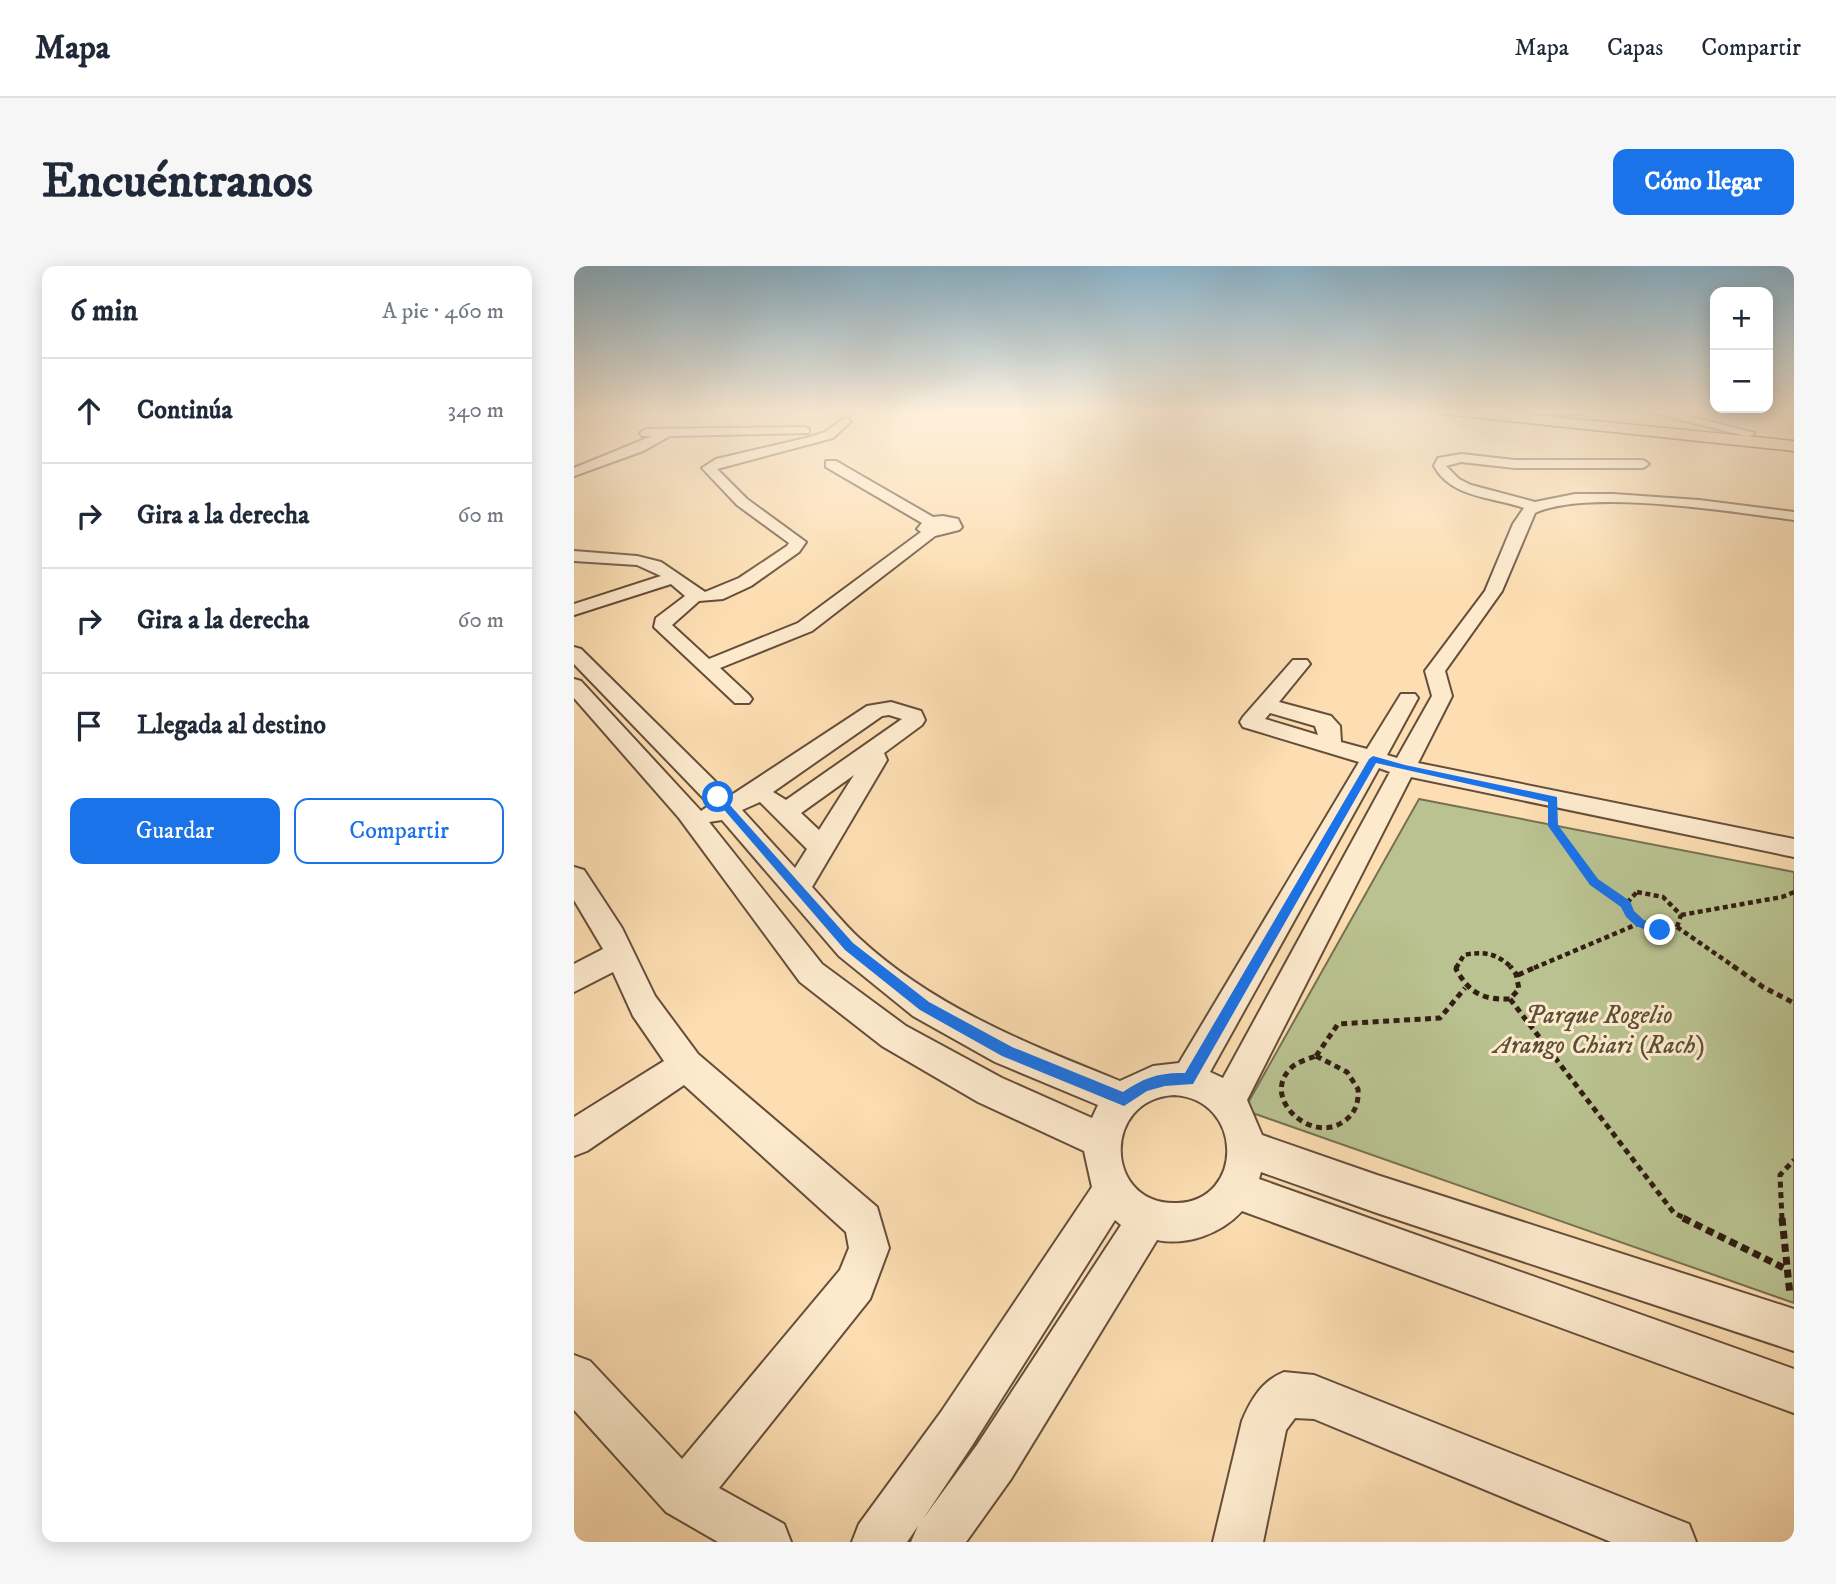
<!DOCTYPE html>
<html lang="es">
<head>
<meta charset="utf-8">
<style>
  body { margin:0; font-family:"IM FELL DW Pica",serif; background:#f6f6f7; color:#1f2937 }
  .controls { position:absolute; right:21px; top:21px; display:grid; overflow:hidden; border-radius:14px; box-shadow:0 4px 18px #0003 }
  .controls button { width:63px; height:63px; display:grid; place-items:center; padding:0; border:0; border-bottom:2px solid #e0e1e3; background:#fff; color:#1f2937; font:35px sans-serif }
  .stop { position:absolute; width:21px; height:21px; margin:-16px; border:5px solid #1a73e8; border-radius:50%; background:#fff }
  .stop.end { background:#1a73e8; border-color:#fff; box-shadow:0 2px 7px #0008 }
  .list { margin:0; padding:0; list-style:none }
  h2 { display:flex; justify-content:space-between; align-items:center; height:91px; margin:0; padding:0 28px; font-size:30px }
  h2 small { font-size:23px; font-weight:400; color:#747a83 }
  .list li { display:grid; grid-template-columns:46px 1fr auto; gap:21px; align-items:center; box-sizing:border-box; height:105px; padding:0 28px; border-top:2px solid #e0e1e3 }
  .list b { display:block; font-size:26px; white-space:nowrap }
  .list em { font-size:23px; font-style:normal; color:#747a83 }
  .actions { display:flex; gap:14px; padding:21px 28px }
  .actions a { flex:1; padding:16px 0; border:2px solid #1a73e8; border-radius:14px; text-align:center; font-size:24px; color:#1a73e8 }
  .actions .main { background:#1a73e8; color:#fff }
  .icon { flex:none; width:38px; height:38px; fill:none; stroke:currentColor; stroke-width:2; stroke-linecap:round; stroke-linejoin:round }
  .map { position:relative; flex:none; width:1220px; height:1276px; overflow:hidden; border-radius:14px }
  header { display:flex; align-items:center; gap:42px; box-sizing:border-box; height:98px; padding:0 35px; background:#fff; border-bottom:2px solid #e0e1e3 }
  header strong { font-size:33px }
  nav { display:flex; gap:38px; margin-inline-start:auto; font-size:24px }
  .intro { display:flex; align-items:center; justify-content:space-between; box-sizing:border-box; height:168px; padding:0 42px }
  h1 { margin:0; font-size:49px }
  .button { padding:18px 32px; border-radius:14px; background:#1a73e8; color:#fff; font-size:24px; font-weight:700 }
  main { display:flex; gap:42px; padding:0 42px }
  aside { flex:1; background:#fff; border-radius:14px; box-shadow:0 4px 18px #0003 }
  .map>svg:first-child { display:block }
  .green { fill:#b9c290; stroke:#767052; stroke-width:2 }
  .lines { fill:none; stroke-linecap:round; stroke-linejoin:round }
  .minor-casing { stroke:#654e3b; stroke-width:4 }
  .major-casing { stroke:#331e13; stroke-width:3 }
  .path-far2 { stroke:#331e13; stroke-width:4.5; stroke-dasharray:5 3.5; stroke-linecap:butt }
  .path-far1 { stroke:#331e13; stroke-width:5; stroke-dasharray:6 4.5; stroke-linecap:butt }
  .path { stroke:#331e13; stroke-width:7; stroke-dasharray:8 5; stroke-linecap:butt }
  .minor { fill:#fdeacd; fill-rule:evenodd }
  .major { fill:#fcdeb2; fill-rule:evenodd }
  .route { fill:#1a73e8 }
  .labels { text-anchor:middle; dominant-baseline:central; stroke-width:6; stroke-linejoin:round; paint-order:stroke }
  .park-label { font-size:26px; font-style:italic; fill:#5b4f38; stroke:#fdeacd }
</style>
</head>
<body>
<header>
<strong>Mapa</strong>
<nav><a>Mapa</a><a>Capas</a><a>Compartir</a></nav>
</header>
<div class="intro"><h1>Encuéntranos</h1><a class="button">Cómo llegar</a></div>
<main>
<aside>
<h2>6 min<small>A pie · 460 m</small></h2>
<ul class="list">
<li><svg class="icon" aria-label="ahead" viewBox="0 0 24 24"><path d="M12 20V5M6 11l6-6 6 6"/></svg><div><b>Continúa</b></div><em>340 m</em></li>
<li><svg class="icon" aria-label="right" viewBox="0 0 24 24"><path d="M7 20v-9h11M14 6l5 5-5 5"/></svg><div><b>Gira a la derecha</b></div><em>60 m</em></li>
<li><svg class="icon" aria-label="right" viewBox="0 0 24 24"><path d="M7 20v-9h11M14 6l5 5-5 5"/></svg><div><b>Gira a la derecha</b></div><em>60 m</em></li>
<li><svg class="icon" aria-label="arrive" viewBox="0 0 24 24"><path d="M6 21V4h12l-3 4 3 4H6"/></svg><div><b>Llegada al destino</b></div></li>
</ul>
<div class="actions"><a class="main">Guardar</a><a>Compartir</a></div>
</aside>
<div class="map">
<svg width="1220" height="1276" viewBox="0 0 1220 1276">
  <rect width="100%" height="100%" fill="#fcdeb2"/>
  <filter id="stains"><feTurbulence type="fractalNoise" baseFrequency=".00286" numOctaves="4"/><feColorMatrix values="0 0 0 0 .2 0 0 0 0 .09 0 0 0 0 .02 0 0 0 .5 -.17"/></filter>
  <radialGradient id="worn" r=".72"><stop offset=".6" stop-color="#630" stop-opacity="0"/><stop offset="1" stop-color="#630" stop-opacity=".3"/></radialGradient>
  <!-- green -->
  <path class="green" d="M845 533 1220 606V1037L670 844Z"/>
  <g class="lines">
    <defs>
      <g id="minor">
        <path d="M970 144H1017C1008 150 979 150 970 144Z"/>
        <path d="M1068 144H1089L1181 167 1175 171Z"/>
        <path d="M271 152 277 155 259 172 143 203 173 233 232 276 225 286 177 320 149 333 125 335 98 359 135 393 224 357 347 266 343 263 348 257 252 201V195H262L359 251 369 250 384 253 388 261 385 264 361 270 238 365 146 402 175 429 178 433 175 437H161L80 361 82 352 111 330 97 318 0 349V338L87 310 63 299 0 295V285L63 290 87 296 131 326 165 312 213 280 215 277 163 239 128 202 142 193 236 171 251 166Z"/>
        <path d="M231 161 235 163V167L96 170 69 185 0 210V202L78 170H68L66 167 72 163Z"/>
        <path d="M887 188 941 194H1069L1075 198 1069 202H941L887 196 872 200 885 213 897 219 961 236 1001 228H1039L1125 234 1220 246V254C1159 246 1014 222 961 247L928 325 871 405 878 430 844 497 1220 573V591L837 511 673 834 688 869 803 909 1220 1043V1085L803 947 687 906 685 913 1220 1103V1147L668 945C647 968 613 980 583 974L437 1213 392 1276H337L344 1260 333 1276H278L285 1258 367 1146 518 921 510 885 404 836 308 780 226 716 105 552 0 432V413L7 415 127 545 136 539 0 398V381L7 383 156 530 293 440 317 436 347 445 351 454 348 459 310 487 313 494 238 621C254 638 268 656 285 672 359 741 454 778 546 815L579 800 605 797 785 496 669 461 666 456 669 451 719 394H733L736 398 705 436 757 450 766 460 767 476 793 483 827 428H841L844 432 813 489 823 492 858 430 851 405 911 325 939 258 950 242C919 231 877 232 860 200L864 192ZM696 447 741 460 744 469 691 453ZM315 449 328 453 212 534 199 526 308 450ZM805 502 816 506 649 812 636 806ZM280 509 245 564 227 547ZM186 536 233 583 221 602 168 544ZM148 554 265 690 339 750 421 796 524 839 518 852 428 812 332 760 248 698 135 556ZM600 829C670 833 671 935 603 937 530 940 527 833 600 829ZM541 954 547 959 403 1179 349 1253 399 1178Z"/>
        <path d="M0 601 10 604 48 662 81 730 124 788 303 941 315 982 296 1033 145 1222 210 1258 217 1276H144L92 1246 0 1144V1089L16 1095 108 1193 266 1004 275 982 272 966 110 819 13 885 0 890V851L90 795 59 750 39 706 0 726V698L29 683 0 634Z"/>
        <path d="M710 1106 740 1109 1097 1251 1115 1258 1122 1276H1037L740 1153 721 1152 712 1164 689 1276H639L668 1155C677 1133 688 1115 710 1106Z"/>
      </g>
      <path id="major" d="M861 144H911L1220 175V185L868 148Z"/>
    </defs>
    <!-- minor casing -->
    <use href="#minor" class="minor-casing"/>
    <!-- major casing -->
    <use href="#major" class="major-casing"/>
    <!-- path-far2 -->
    <g class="path-far2">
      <path d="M979 549V560L1020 616 1052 638"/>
      <path d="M1063 626 1089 631 1107 649 1103 661C1081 665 1061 660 1052 638Z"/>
      <path d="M1107 649 1208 631 1220 626"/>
      <path d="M1103 661 1162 702"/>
      <path d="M882 702 890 689C909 685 923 687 938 702"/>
      <path d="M960 702 1066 657"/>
    </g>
    <!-- path-far1 -->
    <g class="path-far1">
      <path d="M883 700 882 703C895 727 909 734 936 733L945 723 942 708 936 700"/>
      <path d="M1159 700 1189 721 1220 737"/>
      <path d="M944 709 964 700"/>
      <path d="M936 733 1100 947 1113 953"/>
      <path d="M742 790 773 806 784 823C785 837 781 848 769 856 737 878 686 832 717 802 723 796 734 793 742 790Z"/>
      <path d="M742 790 764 758 866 752 891 722"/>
      <path d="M1208 953 1206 909 1220 894"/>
    </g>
    <!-- path -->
    <g class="path">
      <path d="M1109 952 1212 1003"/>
      <path d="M1208 952 1216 1029"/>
    </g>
    <!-- minor -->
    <use href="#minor" class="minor"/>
    <!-- major -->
    <use href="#major" class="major"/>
  </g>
  <!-- sky -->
  <linearGradient id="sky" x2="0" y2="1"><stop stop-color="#8bb7d1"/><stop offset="0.45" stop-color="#fef0dc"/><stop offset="1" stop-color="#fef0dc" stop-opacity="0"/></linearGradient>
  <rect width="1220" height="323" fill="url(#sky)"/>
  <!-- route -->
  <path class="route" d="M799 490 831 499 983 531 984 559 1024 613 1056 635 1060 645 1070 654 1091 661V668L1086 669 1062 660 1052 651 1047 641 1016 619 974 560V536L802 497 619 818 591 820 573 825 550 840 428 790 346 744 271 684 139 531 147 529 279 677 355 736 438 781 549 826C569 812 586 806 611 807L795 493Z"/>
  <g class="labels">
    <!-- park labels -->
    <g class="park-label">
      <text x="1025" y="749">Parque Rogelio<tspan x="1025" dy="30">Arango Chiari (Rach)</tspan></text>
    </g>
  </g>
  <rect width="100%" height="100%" filter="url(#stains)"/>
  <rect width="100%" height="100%" fill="url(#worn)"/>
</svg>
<div class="controls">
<button>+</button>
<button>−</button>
</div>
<div class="stop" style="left:144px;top:531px"></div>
<div class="stop end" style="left:1086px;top:664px"></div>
</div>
</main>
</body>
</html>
